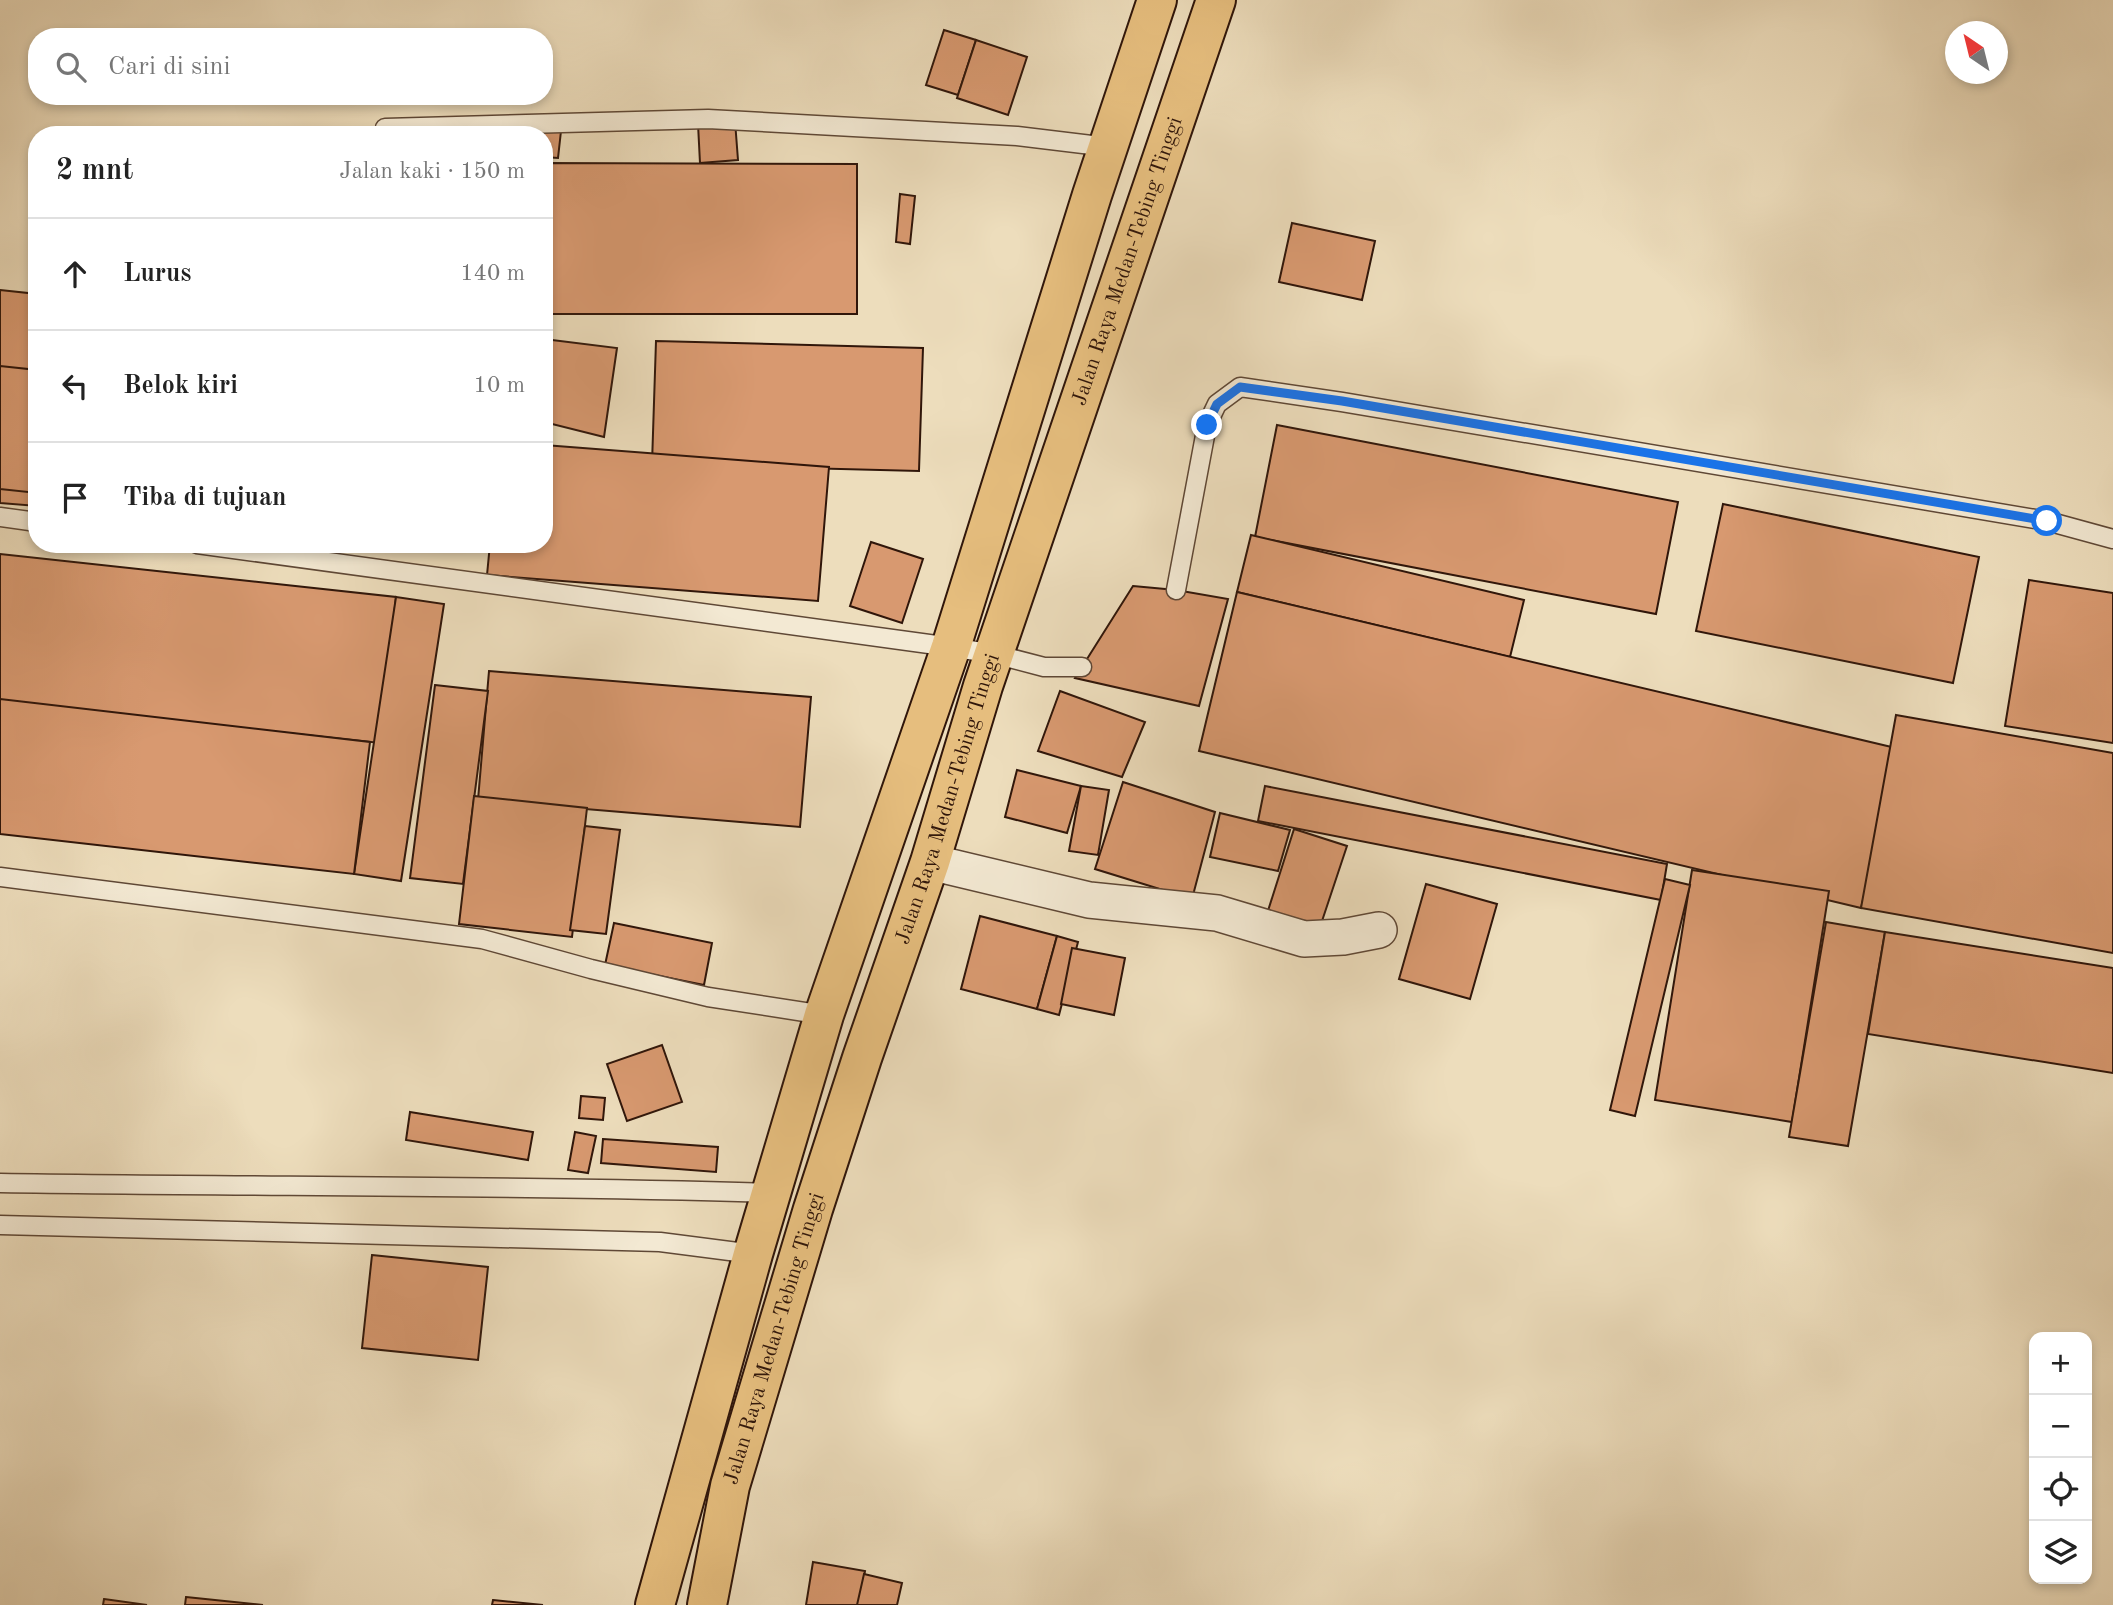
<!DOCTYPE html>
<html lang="id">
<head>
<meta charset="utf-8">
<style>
  body { margin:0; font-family:"Old Standard TT",serif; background:#f2f2f2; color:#222 }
  .controls { position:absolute; right:21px; bottom:21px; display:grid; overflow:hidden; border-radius:14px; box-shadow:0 4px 10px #0003 }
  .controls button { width:63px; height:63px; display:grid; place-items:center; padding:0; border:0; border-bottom:2px solid #e0e0e0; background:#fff; color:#222; font:35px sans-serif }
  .compass { position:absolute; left:1945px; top:21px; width:63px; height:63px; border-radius:50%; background:#fff; box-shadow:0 4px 10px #0003; rotate:325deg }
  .stop { position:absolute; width:21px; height:21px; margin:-16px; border:5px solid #1a73e8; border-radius:50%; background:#fff }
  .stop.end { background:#1a73e8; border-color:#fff; box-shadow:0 2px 7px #0008 }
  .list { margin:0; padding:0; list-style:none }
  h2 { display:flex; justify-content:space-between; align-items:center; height:91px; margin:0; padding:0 28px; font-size:30px }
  h2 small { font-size:23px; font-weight:400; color:#767676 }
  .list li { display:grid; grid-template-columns:46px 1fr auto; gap:21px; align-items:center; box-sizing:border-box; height:112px; padding:0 28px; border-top:2px solid #e0e0e0 }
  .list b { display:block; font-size:26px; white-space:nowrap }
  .list em { font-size:23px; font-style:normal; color:#767676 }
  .icon { flex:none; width:38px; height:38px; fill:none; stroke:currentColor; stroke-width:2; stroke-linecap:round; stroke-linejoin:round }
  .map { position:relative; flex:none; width:2113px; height:1605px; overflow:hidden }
  .search { position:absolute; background:#fff; box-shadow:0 4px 10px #0003; left:28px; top:28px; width:525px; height:77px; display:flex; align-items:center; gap:18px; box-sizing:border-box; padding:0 24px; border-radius:28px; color:#767676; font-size:26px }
  .panel { position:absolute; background:#fff; box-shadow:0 4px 10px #0003; left:28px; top:126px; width:525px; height:427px; border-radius:28px }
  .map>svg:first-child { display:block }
  .building { fill:#d89970; stroke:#30160a; stroke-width:2 }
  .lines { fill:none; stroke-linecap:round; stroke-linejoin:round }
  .service-casing { stroke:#5f4836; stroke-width:21 }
  .minor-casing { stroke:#5f4836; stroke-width:38 }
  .trunk-casing { stroke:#30160a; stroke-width:42 }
  .service { stroke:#f3e9d3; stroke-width:18 }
  .minor { stroke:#f3e9d3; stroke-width:35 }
  .trunk { stroke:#e6be7e; stroke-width:38 }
  .route { stroke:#1a73e8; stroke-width:9 }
  .labels { text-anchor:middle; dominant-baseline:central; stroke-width:7; stroke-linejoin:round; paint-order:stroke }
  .street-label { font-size:21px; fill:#30160a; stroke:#f3e9d3 }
</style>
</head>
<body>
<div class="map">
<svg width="2113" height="1605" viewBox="0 0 2113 1605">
  <rect width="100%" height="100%" fill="#edddbc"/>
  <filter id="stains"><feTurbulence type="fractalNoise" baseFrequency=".00286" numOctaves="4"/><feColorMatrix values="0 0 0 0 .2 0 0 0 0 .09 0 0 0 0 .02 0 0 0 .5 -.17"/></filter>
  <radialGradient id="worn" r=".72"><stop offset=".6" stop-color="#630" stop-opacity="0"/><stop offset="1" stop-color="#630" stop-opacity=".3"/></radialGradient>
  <!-- building -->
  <g class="building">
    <path d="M944 30 976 40 958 95 926 85Z"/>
    <path d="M976 40 1027 57 1008 115 957 98Z"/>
    <path d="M735 121 738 160 700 163 698 124Z"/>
    <path d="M517 128 561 131 558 158 544 157V135H516Z"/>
    <path d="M544 163 857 164V314H544Z"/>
    <path d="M900 194 915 196 910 244 896 242Z"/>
    <path d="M1292 223 1375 241 1362 300 1279 282Z"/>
    <path d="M0 290 37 294V506L0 503Z"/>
    <path d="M544 339 617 348 604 437 544 422Z"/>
    <path d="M656 341 923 348 919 471 652 464Z"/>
    <path d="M0 366 37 370V493L0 489Z"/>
    <path d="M1277 425 1678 502 1656 614 1255 537Z"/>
    <path d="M544 445 829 467 818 601 487 575 490 544H544Z"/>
    <path d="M1723 504 1979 557 1953 683 1696 631Z"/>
    <path d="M1251 535 1524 600 1510 657 1237 592Z"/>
    <path d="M871 542 923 559 902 623 850 606Z"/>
    <path d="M0 554 396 597 380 743 0 702Z"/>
    <path d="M2029 580 2113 593V743L2005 726Z"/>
    <path d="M1133 586 1176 590 1228 599 1199 706 1075 678Z"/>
    <path d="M1237 592 1900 749 1861 908 1199 751Z"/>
    <path d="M396 597 444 604 401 881 354 874Z"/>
    <path d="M489 671 811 697 800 827 478 800Z"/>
    <path d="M435 685 488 691 463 884 410 878Z"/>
    <path d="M1060 691 1145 722 1122 777 1038 751Z"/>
    <path d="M0 699 370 742 354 874 0 834Z"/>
    <path d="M1896 715 2113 753V953L1861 908Z"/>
    <path d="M1017 770 1081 786 1067 833 1005 817Z"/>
    <path d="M1123 782 1215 812 1192 899 1095 869Z"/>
    <path d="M1081 786 1109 790 1098 855 1069 851Z"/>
    <path d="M1265 786 1667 864 1661 900 1258 821Z"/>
    <path d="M474 796 587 808 572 937 459 924Z"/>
    <path d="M1220 813 1290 830 1278 871 1210 857Z"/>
    <path d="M585 826 620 830 606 934 570 930Z"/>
    <path d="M1294 829 1347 846 1318 933 1266 917Z"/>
    <path d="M1692 870 1829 891 1792 1122 1655 1100Z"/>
    <path d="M1665 879 1690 885 1635 1116 1610 1110Z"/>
    <path d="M1426 884 1497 904 1470 999 1399 979Z"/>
    <path d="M980 916 1057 936 1037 1009 961 989Z"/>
    <path d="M1826 922 1885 932 1848 1146 1789 1137Z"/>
    <path d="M614 923 712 943 704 985 605 965Z"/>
    <path d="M1885 932 2113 968V1073L1868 1034Z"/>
    <path d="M1057 936 1078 942 1059 1015 1037 1009Z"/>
    <path d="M1072 948 1125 958 1114 1015 1061 1004Z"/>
    <path d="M662 1045 682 1102 627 1121 607 1064Z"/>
    <path d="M581 1096 605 1098 603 1120 579 1118Z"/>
    <path d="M410 1112 533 1132 528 1160 406 1140Z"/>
    <path d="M575 1132 596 1136 588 1173 568 1170Z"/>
    <path d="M603 1139 718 1147 716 1172 601 1163Z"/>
    <path d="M372 1255 488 1267 478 1360 362 1348Z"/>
    <path d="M813 1562 865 1571 859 1605H806Z"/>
    <path d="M864 1574 902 1583 897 1605H857Z"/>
    <path d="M186 1597 263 1605H185Z"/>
    <path d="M104 1599 147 1605H103Z"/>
    <path d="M493 1600 543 1605H492Z"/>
  </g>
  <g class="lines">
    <defs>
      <g id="service">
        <path d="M385 128 708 119 1017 136 1108 147"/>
        <path d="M0 517 37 522"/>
        <path d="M197 544 951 647 994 654 1044 667H1082"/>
        <path d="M1176 590 1207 425 1217 404 1240 387 1342 402 2047 521 2113 539"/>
        <path d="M0 877 482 939 591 969 708 997 824 1015"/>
        <path d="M0 1183C257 1187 515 1185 772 1193"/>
        <path d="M0 1225 660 1242 753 1254"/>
      </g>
      <path id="minor" d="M930 862 1089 900 1217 913 1304 939 1343 937 1379 930"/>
      <g id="trunk">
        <path d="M655 1605 753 1254 824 1015 951 647 1092 195 1157 0"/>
        <path id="s1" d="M707 1605 730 1486 813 1209 862 1058 930 862 983 686 1216 0"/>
      </g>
    </defs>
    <!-- service casing -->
    <use href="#service" class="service-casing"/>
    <!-- minor casing -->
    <use href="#minor" class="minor-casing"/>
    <!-- trunk casing -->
    <use href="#trunk" class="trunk-casing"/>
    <!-- service -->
    <use href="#service" class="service"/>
    <!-- minor -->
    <use href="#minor" class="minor"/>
    <!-- trunk -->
    <use href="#trunk" class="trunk"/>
  </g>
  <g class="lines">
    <!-- route -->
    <path class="route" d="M1207 425 1217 404 1240 387 1342 401 2047 521"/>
  </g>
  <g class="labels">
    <!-- street labels -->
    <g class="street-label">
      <text stroke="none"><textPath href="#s1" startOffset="1409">Jalan Raya Medan-Tebing Tinggi</textPath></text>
      <text stroke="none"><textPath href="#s1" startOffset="842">Jalan Raya Medan-Tebing Tinggi</textPath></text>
      <text stroke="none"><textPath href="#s1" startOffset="275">Jalan Raya Medan-Tebing Tinggi</textPath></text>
    </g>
  </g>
  <rect width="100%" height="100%" filter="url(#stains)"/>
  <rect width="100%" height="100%" fill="url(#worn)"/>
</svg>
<div class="controls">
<button>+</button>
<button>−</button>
<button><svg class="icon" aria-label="locate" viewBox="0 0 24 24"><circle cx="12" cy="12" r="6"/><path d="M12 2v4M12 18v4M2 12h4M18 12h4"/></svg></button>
<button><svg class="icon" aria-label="layers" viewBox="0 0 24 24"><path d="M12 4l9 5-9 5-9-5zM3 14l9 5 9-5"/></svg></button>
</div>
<svg class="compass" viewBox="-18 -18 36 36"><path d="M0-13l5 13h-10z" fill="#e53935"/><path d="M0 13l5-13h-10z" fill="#767676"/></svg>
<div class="stop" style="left:2047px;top:521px"></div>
<div class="stop end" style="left:1207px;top:425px"></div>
<div class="search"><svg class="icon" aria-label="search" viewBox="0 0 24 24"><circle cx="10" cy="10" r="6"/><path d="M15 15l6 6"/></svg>Cari di sini</div>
<section class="panel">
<h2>2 mnt<small>Jalan kaki · 150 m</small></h2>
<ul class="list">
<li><svg class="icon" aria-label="ahead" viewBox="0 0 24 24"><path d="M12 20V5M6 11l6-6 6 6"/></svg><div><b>Lurus</b></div><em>140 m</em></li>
<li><svg class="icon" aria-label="left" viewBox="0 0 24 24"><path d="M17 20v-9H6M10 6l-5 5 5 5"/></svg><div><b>Belok kiri</b></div><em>10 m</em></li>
<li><svg class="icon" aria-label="arrive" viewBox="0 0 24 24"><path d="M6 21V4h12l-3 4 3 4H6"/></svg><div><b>Tiba di tujuan</b></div></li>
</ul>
</section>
</div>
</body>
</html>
